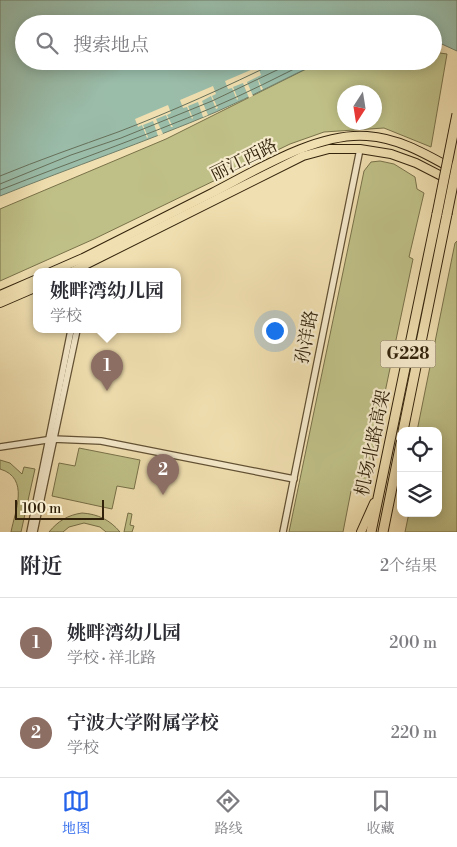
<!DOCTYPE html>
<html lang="zh">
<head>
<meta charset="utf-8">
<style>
  body { margin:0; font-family:"Libre Bodoni","Noto Serif SC",serif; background:#f7f7f7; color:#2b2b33 }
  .controls { position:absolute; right:15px; bottom:15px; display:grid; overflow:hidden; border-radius:10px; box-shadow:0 2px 12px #0003 }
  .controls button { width:45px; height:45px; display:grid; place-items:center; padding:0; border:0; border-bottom:1px solid #e1e1e2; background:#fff; color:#2b2b33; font:25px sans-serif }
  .compass { position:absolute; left:337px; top:85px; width:45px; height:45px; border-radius:50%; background:#fff; box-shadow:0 2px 12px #0003; rotate:192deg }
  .scale { position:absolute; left:15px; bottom:12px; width:89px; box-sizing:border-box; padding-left:5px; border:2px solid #32220b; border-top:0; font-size:14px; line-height:18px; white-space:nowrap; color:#32220b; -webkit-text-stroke:4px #f5eacc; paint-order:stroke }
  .you { position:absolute; left:274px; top:330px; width:18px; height:18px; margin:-12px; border:4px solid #fff; border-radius:50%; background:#1a73e8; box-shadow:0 0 0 8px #1a73e833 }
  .badge { display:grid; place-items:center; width:32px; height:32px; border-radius:50%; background:#2563eb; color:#fff; font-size:16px; font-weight:700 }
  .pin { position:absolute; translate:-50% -41px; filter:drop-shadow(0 1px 2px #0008) }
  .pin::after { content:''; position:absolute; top:26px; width:18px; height:15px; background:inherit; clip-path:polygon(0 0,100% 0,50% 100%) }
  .popup { position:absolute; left:33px; top:268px; width:148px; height:65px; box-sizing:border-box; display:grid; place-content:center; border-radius:10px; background:#fff; filter:drop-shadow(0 1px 4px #0005); font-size:16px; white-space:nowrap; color:#7c7c81 }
  .popup b { font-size:19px; color:#2b2b33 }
  .popup::after { content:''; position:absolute; left:50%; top:100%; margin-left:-10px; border:10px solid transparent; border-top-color:#fff }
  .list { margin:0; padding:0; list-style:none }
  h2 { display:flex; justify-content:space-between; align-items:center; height:65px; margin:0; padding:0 20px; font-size:21px }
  h2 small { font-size:16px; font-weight:400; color:#7c7c81 }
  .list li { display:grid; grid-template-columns:32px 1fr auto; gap:15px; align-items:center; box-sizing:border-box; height:90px; padding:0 20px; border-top:1px solid #e1e1e2 }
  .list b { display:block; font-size:19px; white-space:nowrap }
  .list p { margin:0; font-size:16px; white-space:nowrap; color:#7c7c81 }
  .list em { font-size:16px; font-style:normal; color:#7c7c81 }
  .icon { flex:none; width:28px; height:28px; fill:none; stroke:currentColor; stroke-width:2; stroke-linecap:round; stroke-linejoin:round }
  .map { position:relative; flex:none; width:457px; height:532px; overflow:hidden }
  .search { position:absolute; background:#fff; box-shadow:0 2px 12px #0003; left:15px; right:15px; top:15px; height:55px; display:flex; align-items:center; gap:12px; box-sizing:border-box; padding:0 18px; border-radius:28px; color:#7c7c81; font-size:19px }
  .sheet { height:245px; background:#fff }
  nav { display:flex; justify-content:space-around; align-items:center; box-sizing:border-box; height:70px; border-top:1px solid #e1e1e2; background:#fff; font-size:14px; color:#7c7c81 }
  nav a { display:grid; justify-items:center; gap:2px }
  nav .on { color:#2563eb }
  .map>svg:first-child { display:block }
  .green { fill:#bfc087; stroke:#787149; fill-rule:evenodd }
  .water { fill:#9abdaa; stroke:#707f6a }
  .pier { fill:#f0dfb0 }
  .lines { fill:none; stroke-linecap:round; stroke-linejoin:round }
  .shore { stroke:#66705a; stroke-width:1 }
  .minor-casing { stroke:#625134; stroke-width:8 }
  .major-casing { stroke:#32220b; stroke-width:10 }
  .highway-casing { stroke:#32220b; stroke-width:11 }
  .minor { stroke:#f5eacc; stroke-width:5.5 }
  .major { stroke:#f0dfb0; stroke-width:8 }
  .highway { stroke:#f0dfb0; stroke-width:9 }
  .highway-bridge-casing { stroke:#32220b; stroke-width:11; stroke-linecap:butt }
  .highway-bridge { stroke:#f0dfb0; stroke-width:9 }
  .labels { text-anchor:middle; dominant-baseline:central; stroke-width:4.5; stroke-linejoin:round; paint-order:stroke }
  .shield { fill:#f5eacc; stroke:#6c5e45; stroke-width:1 }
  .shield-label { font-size:16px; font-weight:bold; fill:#32220b }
  .street-label { font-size:18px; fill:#32220b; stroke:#f5eacc }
</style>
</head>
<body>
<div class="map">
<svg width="457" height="532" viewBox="0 0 457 532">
  <rect width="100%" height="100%" fill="#f0dfb0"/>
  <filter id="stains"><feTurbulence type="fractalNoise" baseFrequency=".004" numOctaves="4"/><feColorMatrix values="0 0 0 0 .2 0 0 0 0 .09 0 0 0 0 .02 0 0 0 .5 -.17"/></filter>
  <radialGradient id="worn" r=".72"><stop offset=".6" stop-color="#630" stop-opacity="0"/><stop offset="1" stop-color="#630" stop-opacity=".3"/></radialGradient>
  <!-- green -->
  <g class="green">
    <path d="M433 52 447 54 431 147 384 128 324 132 290 144 94 239 0 281V209L166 139 312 66 332 61H433ZM344 92H374V122H344Z"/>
    <path d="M380 161 394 164 415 177 417 189 424 193 409 257 413 259 368 473 364 490 351 491 343 532H289L364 171 371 162Z"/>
    <path d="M457 241V532H405L409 513H438V431H417L455 243Z"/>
    <path d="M79 448 140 460 134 489 117 486 112 509 52 496 59 463 75 466Z"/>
    <path d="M0 460 10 463 22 474 24 467 35 469 21 532H11C15 511 30 478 0 469Z"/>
    <path d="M82 513C98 514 110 520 120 532H106L100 527 84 523 69 527 63 532H49C58 521 68 515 82 513Z"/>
    <path d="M128 513 132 514 130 525 134 526 132 532H124Z"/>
  </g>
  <!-- water -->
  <path class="water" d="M0 0H457V51L433 40V24H24V61H323C287 77 253 96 216 112 145 142 72 167 0 196Z"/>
  <!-- pier -->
  <g class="pier">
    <path d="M258 67 261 75 257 77 263 89 261 90 257 77 247 82 253 96 249 98 243 83 233 87 238 99 237 100 232 88 228 89 225 81Z"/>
    <path d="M213 86 216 94 212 96 218 108 216 109 211 96 202 101 208 115 203 117 198 102 188 106 193 118 192 119 187 107 183 108 180 100Z"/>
    <path d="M168 105 171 113 167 115 173 127H171L166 115 156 119 163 134 158 136 153 121 143 125 148 137 147 138 142 125 138 127 135 119Z"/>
  </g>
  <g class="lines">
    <!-- shore -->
    <g class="shore">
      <path d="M0 176C39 160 79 146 118 132 173 111 226 87 279 61"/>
      <path d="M0 184 71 155 121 138 212 101 296 61"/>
      <path d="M0 190C71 162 143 137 214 107 247 93 278 77 310 61"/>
    </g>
    <defs>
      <g id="minor">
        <path d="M0 447 53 439 101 441 294 479"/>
        <path d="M30 532 71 330"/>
        <path d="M34 532 77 330"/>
        <path d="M283 532 360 149"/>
      </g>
      <g id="major">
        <path d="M51 272 83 258C126 236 169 215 212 193 255 171 317 132 367 136 398 138 424 153 451 168"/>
        <path d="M71 272 303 156 329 149H360L391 154 416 163 457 184"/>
        <path d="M0 295 37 279"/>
        <path d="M0 303 37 287"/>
        <path d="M361 532 374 503"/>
      </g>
      <g id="highway">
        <path d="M403 431 447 214"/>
        <path d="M371 532 437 214"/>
        <path d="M383 532 401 443"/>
      </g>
    </defs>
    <!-- minor casing -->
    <use href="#minor" class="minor-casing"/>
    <!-- major casing -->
    <use href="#major" class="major-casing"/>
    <!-- highway casing -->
    <use href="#highway" class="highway-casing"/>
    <!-- minor -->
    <use href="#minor" class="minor"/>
    <!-- major -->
    <use href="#major" class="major"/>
    <!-- highway -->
    <use href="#highway" class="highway"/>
    <defs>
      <g id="highway-bridge">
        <path d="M437 214 457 114"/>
        <path d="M447 214 457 164"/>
      </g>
    </defs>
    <!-- highway-bridge casing -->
    <use href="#highway-bridge" class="highway-bridge-casing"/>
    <!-- highway-bridge -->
    <use href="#highway-bridge" class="highway-bridge"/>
  </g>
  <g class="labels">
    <!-- shield labels -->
    <rect class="shield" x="380.5" y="340.5" width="55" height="27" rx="4"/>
    <g class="shield-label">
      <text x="408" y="354">G228</text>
    </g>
    <!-- street labels -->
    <g class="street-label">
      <text transform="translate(244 160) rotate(-26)">丽江西路</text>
      <text transform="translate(307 337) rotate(-79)">孙洋路</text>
      <text transform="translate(373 443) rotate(-78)">机场北路高架</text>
    </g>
  </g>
  <rect width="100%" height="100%" filter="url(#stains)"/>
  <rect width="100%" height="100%" fill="url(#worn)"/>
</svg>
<div class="controls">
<button><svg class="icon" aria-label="locate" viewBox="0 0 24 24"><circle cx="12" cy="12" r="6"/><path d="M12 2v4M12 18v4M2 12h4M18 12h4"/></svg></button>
<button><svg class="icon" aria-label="layers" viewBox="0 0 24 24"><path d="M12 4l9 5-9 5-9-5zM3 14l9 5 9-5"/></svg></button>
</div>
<svg class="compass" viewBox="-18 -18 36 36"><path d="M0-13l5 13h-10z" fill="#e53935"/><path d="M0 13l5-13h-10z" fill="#7c7c81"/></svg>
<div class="scale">100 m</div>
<div class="you"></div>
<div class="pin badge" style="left:107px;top:391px;background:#8d6e63">1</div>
<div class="popup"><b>姚畔湾幼儿园</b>学校</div>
<div class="pin badge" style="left:163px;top:495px;background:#8d6e63">2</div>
<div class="search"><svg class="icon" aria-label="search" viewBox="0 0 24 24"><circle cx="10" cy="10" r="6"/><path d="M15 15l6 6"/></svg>搜索地点</div>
</div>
<section class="sheet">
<h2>附近<small>2个结果</small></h2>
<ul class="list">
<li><span class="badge" style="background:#8d6e63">1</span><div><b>姚畔湾幼儿园</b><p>学校 · 祥北路</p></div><em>200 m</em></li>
<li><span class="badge" style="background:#8d6e63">2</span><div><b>宁波大学附属学校</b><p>学校</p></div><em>220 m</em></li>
</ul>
</section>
<nav>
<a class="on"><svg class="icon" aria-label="map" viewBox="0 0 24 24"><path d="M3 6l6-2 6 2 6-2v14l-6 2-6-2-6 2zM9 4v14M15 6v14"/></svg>地图</a>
<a><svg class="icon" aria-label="directions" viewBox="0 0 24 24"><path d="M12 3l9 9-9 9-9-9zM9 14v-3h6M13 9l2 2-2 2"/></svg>路线</a>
<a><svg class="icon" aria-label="saved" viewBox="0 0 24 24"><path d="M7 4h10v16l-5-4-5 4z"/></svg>收藏</a>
</nav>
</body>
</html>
